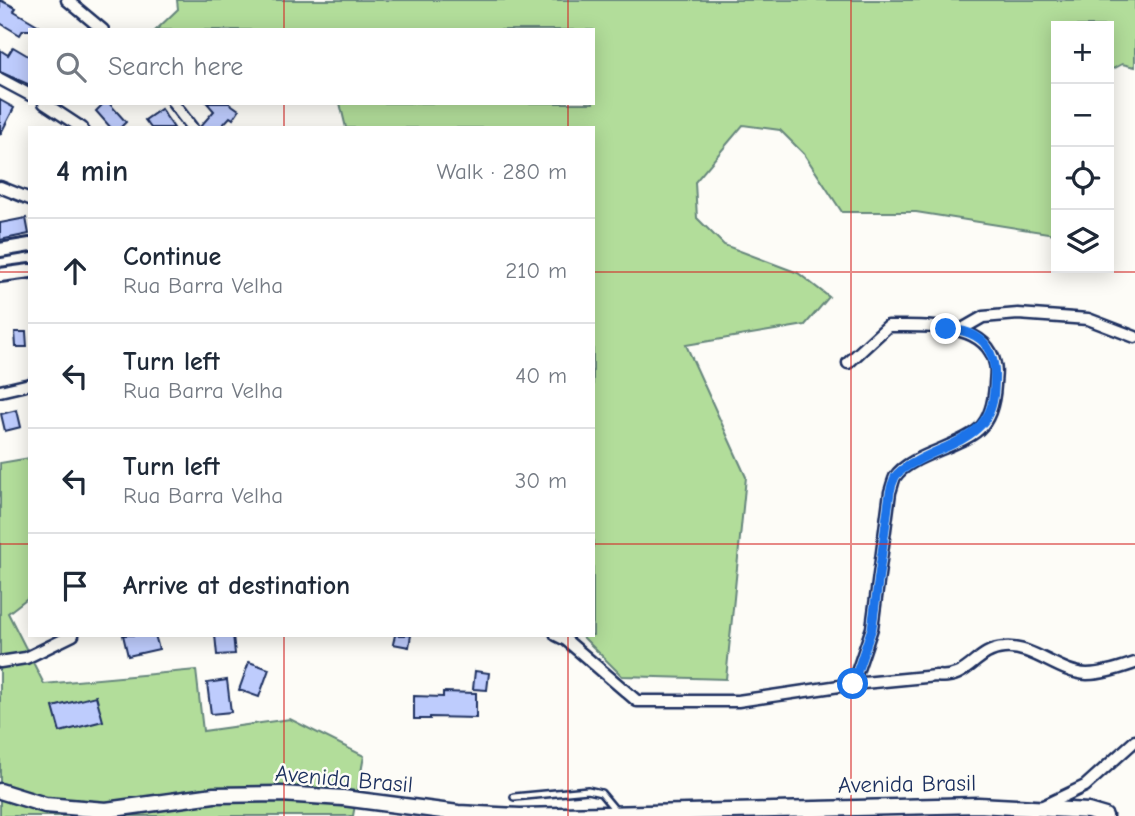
<!DOCTYPE html>
<html lang="en">
<head>
<meta charset="utf-8">
<style>
  body { margin:0; font-family:"Comic Neue",sans-serif; background:#f6f6f7; color:#1f2937 }
  .controls { position:absolute; right:21px; top:21px; display:grid; overflow:hidden; border-radius:0px; box-shadow:0 4px 18px #0003 }
  .controls button { width:63px; height:63px; display:grid; place-items:center; padding:0; border:0; border-bottom:2px solid #e0e1e3; background:#fff; color:#1f2937; font:35px sans-serif }
  .stop { position:absolute; width:21px; height:21px; margin:-16px; border:5px solid #1a73e8; border-radius:50%; background:#fff }
  .stop.end { background:#1a73e8; border-color:#fff; box-shadow:0 2px 7px #0008 }
  .list { margin:0; padding:0; list-style:none }
  h2 { display:flex; justify-content:space-between; align-items:center; height:91px; margin:0; padding:0 28px; font-size:30px }
  h2 small { font-size:23px; font-weight:400; color:#747a83 }
  .list li { display:grid; grid-template-columns:46px 1fr auto; gap:21px; align-items:center; box-sizing:border-box; height:105px; padding:0 28px; border-top:2px solid #e0e1e3 }
  .list b { display:block; font-size:26px; white-space:nowrap }
  .list p { margin:0; font-size:23px; white-space:nowrap; color:#747a83 }
  .list em { font-size:23px; font-style:normal; color:#747a83 }
  .icon { flex:none; width:38px; height:38px; fill:none; stroke:currentColor; stroke-width:2; stroke-linecap:round; stroke-linejoin:round }
  .map { position:relative; flex:none; width:1135px; height:816px; overflow:hidden }
  .search { position:absolute; background:#fff; box-shadow:0 4px 18px #0003; left:28px; top:28px; width:567px; height:77px; display:flex; align-items:center; gap:18px; box-sizing:border-box; padding:0 24px; border-radius:0px; color:#747a83; font-size:26px }
  .panel { position:absolute; background:#fff; box-shadow:0 4px 18px #0003; left:28px; top:126px; width:567px; height:511px; border-radius:0px }
  .map>svg:first-child { display:block }
  .green { fill:#b2dd9a; stroke:#66867c; stroke-width:2 }
  .building { fill:#beccfd; stroke:#1b2f5e; stroke-width:2 }
  .lines { fill:none; stroke-linecap:round; stroke-linejoin:round }
  .service-casing { stroke:#1b2f5e; stroke-width:10 }
  .minor-casing { stroke:#1b2f5e; stroke-width:15 }
  .tertiary-casing { stroke:#1b2f5e; stroke-width:18 }
  .secondary-casing { stroke:#1b2f5e; stroke-width:19 }
  .service { stroke:#fdfcf7; stroke-width:5 }
  .minor { stroke:#fdfcf7; stroke-width:10 }
  .tertiary { stroke:#fdfcf7; stroke-width:12 }
  .secondary { stroke:#fdfcf7; stroke-width:14 }
  .route { stroke:#1a73e8; stroke-width:9 }
  .grid { fill:none; stroke:#d62828; stroke-width:2; stroke-opacity:0.55 }
  .labels { text-anchor:middle; dominant-baseline:central; stroke-width:5; stroke-linejoin:round; paint-order:stroke }
  .street-label { font-size:23px; fill:#1b2f5e; stroke:#fdfcf7 }
</style>
</head>
<body>
<div class="map">
<svg width="1135" height="816" viewBox="0 0 1135 816">
  <rect width="100%" height="100%" fill="#fdfcf7"/>
  <filter id="ink" filterUnits="userSpaceOnUse"><feTurbulence type="fractalNoise" baseFrequency=".0143" numOctaves="2"/><feDisplacementMap in="SourceGraphic" scale="14" xChannelSelector="R" yChannelSelector="G"/><feConvolveMatrix kernelMatrix="1 2 1 2 8 2 1 2 1" color-interpolation-filters="sRGB"/></filter>
  <g filter="url(#ink)">
    <!-- green -->
    <g class="green">
      <path d="M177 0H1135V67L1122 64 1109 71V26H1056V229L1054 234 916 212H842L804 154 780 130 743 125 695 182 697 218 724 245 798 273 829 297 805 325 686 345 746 477 726 679 622 676 581 635H593V128H346L340 103H593V30H156L178 9Z"/>
      <path d="M30 458V596L8 613 44 684 196 670 203 731 290 719 364 756 353 816H0V463Z"/>
    </g>
    <!-- building -->
    <g class="building">
      <path d="M0 0 16 8 14 11 46 30H23L20 35 0 23Z"/>
      <path d="M13 47 30 57V85L0 72V50L8 55Z"/>
      <path d="M0 100 14 108 0 135Z"/>
      <path d="M104 103H109L126 122 120 128H111L96 111Z"/>
      <path d="M207 103H229L239 110 233 119 230 117 220 128H199L214 111Z"/>
      <path d="M161 109 174 128H151L145 120Z"/>
      <path d="M26 218 29 234 0 240V223Z"/>
      <path d="M15 332H26L27 347H16Z"/>
      <path d="M17 410 21 427 5 431 1 414Z"/>
      <path d="M123 635H155L159 649 128 656Z"/>
      <path d="M215 635H233L235 654 217 655Z"/>
      <path d="M395 635H411L409 647 393 644Z"/>
      <path d="M249 662 269 669 259 697 239 690Z"/>
      <path d="M475 671 489 673 487 690 473 689Z"/>
      <path d="M227 680 231 712 211 714 207 683Z"/>
      <path d="M443 692 476 693V718L430 717V719H414V696L443 697Z"/>
      <path d="M96 696 103 721 60 732 53 707Z"/>
    </g>
    <g class="lines">
      <defs>
        <path id="service" d="M514 797 588 790 601 793 616 811"/>
        <g id="minor">
          <path d="M67 0 103 30"/>
          <path d="M0 79 30 95"/>
          <path d="M44 103 82 128"/>
          <path d="M173 103 192 128"/>
          <path d="M0 187 30 199"/>
          <path d="M962 329 983 317 1018 314 1088 319 1135 337"/>
          <path d="M0 391 30 384"/>
          <path d="M556 635 566 640 637 701H738L853 684 872 628 890 492C892 487 893 481 895 477 909 455 960 447 979 429 991 418 994 401 995 385 995 379 997 370 995 364 986 320 923 327 888 326L848 363"/>
          <path d="M0 662 26 658 73 635"/>
          <path d="M853 684 936 676C969 681 974 650 1004 648 1033 645 1058 673 1087 674 1103 674 1120 668 1135 663"/>
          <path d="M1043 806 1085 786 1135 741"/>
        </g>
        <g id="tertiary">
          <path d="M0 250 30 245"/>
          <path d="M0 275 30 271"/>
        </g>
        <path id="secondary" d="M0 791 45 805 106 810 214 795 281 794 343 798 458 813 520 816 978 805 1088 811 1105 816"/>
      </defs>
      <!-- service casing -->
      <use href="#service" class="service-casing"/>
      <!-- minor casing -->
      <use href="#minor" class="minor-casing"/>
      <!-- tertiary casing -->
      <use href="#tertiary" class="tertiary-casing"/>
      <!-- secondary casing -->
      <use href="#secondary" class="secondary-casing"/>
      <!-- service -->
      <use href="#service" class="service"/>
      <!-- minor -->
      <use href="#minor" class="minor"/>
      <!-- tertiary -->
      <use href="#tertiary" class="tertiary"/>
      <!-- secondary -->
      <use href="#secondary" class="secondary"/>
    </g>
  </g>
  <g class="lines" filter="url(#ink)">
    <!-- route -->
    <path class="route" d="M853 684 872 628 890 492C891 487 893 481 895 477 900 469 910 465 917 461 951 442 992 437 994 390 995 372 996 365 988 348 980 334 961 329 946 329"/>
  </g>
  <!-- grid -->
  <path class="grid" d="M284 0V30M568 0V30M851 0V816M284 103V128M568 103V128M0 272H30M593 272H1135M0 544H30M593 544H1135M284 635V816M568 635V816"/>
  <g class="labels">
    <!-- street labels -->
    <g class="street-label">
      <text transform="translate(344 779) rotate(5)">Avenida Brasil</text>
      <text transform="translate(907 784) rotate(-1)">Avenida Brasil</text>
    </g>
  </g>
</svg>
<div class="controls">
<button>+</button>
<button>−</button>
<button><svg class="icon" aria-label="locate" viewBox="0 0 24 24"><circle cx="12" cy="12" r="6"/><path d="M12 2v4M12 18v4M2 12h4M18 12h4"/></svg></button>
<button><svg class="icon" aria-label="layers" viewBox="0 0 24 24"><path d="M12 4l9 5-9 5-9-5zM3 14l9 5 9-5"/></svg></button>
</div>
<div class="stop" style="left:853px;top:684px"></div>
<div class="stop end" style="left:946px;top:329px"></div>
<div class="search"><svg class="icon" aria-label="search" viewBox="0 0 24 24"><circle cx="10" cy="10" r="6"/><path d="M15 15l6 6"/></svg>Search here</div>
<section class="panel">
<h2>4 min<small>Walk · 280 m</small></h2>
<ul class="list">
<li><svg class="icon" aria-label="ahead" viewBox="0 0 24 24"><path d="M12 20V5M6 11l6-6 6 6"/></svg><div><b>Continue</b><p>Rua Barra Velha</p></div><em>210 m</em></li>
<li><svg class="icon" aria-label="left" viewBox="0 0 24 24"><path d="M17 20v-9H6M10 6l-5 5 5 5"/></svg><div><b>Turn left</b><p>Rua Barra Velha</p></div><em>40 m</em></li>
<li><svg class="icon" aria-label="left" viewBox="0 0 24 24"><path d="M17 20v-9H6M10 6l-5 5 5 5"/></svg><div><b>Turn left</b><p>Rua Barra Velha</p></div><em>30 m</em></li>
<li><svg class="icon" aria-label="arrive" viewBox="0 0 24 24"><path d="M6 21V4h12l-3 4 3 4H6"/></svg><div><b>Arrive at destination</b></div></li>
</ul>
</section>
</div>
</body>
</html>
